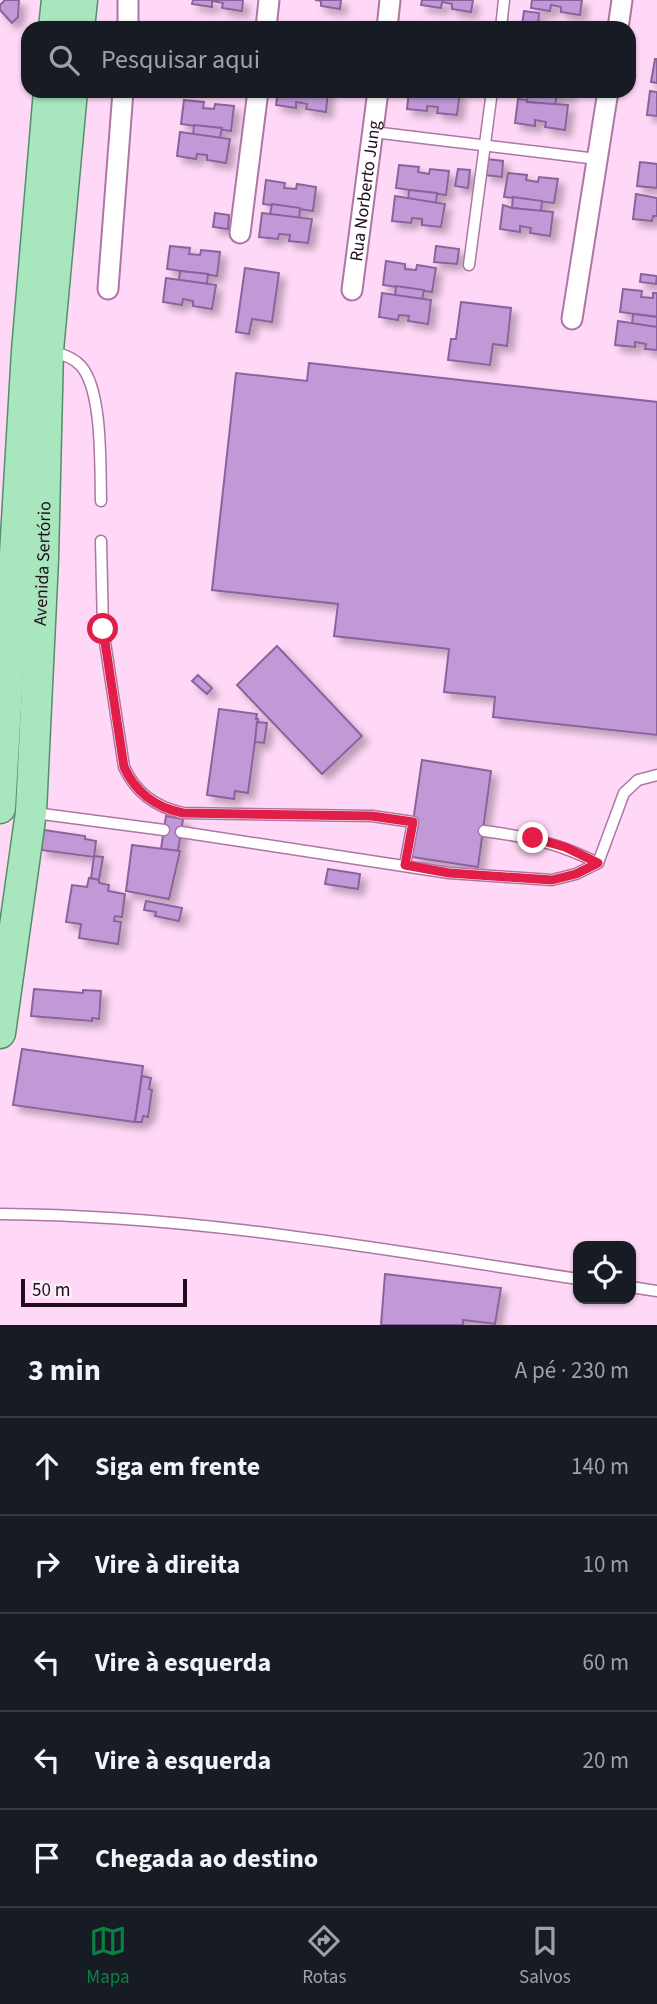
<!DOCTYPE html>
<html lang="pt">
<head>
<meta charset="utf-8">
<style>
  body { margin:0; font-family:"Source Sans 3",sans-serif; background:#20242c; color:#f1f3f6 }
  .controls { position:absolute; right:21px; bottom:21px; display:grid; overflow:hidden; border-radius:14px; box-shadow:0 2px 5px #0004 }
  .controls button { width:63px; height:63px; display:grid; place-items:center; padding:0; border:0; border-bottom:2px solid #363941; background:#171b24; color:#f1f3f6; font:35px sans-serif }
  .scale { position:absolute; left:21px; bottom:18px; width:166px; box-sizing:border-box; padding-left:7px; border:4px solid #220d1f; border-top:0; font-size:19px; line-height:24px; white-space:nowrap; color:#220d1f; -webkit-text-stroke:5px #fceff9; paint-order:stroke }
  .stop { position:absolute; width:21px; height:21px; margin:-16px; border:5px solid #e11d48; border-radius:50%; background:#fff }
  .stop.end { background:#e11d48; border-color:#fff; box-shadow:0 2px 7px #0008 }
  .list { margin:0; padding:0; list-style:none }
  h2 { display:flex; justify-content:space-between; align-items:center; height:91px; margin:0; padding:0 28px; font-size:30px }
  h2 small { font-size:23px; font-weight:400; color:#9ea1a6 }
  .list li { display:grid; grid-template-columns:46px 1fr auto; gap:21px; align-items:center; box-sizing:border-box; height:98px; padding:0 28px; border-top:2px solid #363941 }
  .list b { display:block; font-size:26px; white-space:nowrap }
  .list em { font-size:23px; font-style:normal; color:#9ea1a6 }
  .icon { flex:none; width:38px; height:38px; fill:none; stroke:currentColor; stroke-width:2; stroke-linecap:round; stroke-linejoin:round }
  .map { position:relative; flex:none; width:657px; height:1325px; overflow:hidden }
  .search { position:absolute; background:#171b24; box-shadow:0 2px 5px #0004; left:21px; right:21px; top:21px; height:77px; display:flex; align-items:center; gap:18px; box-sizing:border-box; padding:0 24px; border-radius:21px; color:#9ea1a6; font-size:26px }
  .sheet { height:581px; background:#171b24 }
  nav { display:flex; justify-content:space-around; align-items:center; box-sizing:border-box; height:98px; border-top:2px solid #363941; background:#171b24; font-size:19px; color:#9ea1a6 }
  nav a { display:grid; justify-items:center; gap:4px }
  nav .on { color:#0b8043 }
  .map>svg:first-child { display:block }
  .building { fill:#c099d6; stroke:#8a649e; stroke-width:2; filter:url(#shadow) }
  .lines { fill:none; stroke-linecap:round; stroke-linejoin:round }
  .service-casing { stroke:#af75a5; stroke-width:13 }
  .minor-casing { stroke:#af75a5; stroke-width:23 }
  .primary-casing { stroke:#538f6a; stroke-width:33 }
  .service { stroke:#fff; stroke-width:10 }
  .minor { stroke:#fff; stroke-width:19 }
  .primary { stroke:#a8e6be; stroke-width:30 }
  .route { stroke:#e11d48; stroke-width:9 }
  .labels { text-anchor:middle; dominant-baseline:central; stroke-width:7; stroke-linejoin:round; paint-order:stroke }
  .street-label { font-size:18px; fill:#220d1f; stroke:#fceff9 }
</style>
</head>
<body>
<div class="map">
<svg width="657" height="1325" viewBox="0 0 657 1325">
  <defs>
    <filter id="shadow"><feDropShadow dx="6" dy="6" stdDeviation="3.5" flood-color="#0004"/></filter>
  </defs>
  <rect width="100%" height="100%" fill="#ffd8f7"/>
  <!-- building -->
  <g class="building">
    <path d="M19 0 18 17 12 23 0 10V5L5 0Z"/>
    <path d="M193 0H243L242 11 222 8 223 3 212 1V7L192 4Z"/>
    <path d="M315 0H341L340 9 321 6V1Z"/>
    <path d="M422 0H473L471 12 452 9V4L442 2 441 8 421 5Z"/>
    <path d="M532 0H582L580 15 561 12V7L551 5 550 11 531 8Z"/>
    <path d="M524 11 539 13 538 27 522 25Z"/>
    <path d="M655 59H657V83L651 82Z"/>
    <path d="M278 91H328L326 112 306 109 307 104 296 102V108L276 105Z"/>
    <path d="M409 91H460L457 115 437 113 438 107 427 106V111L407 109Z"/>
    <path d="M528 91H570L569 97Z"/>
    <path d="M650 91 657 92V116L647 115Z"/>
    <path d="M528 92 557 95 555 105 527 102Z"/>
    <path d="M518 99 527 100V102L568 105 565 130 545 127 546 122 535 120V126L515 123Z"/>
    <path d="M184 100 204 102 203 108 214 109 215 104 234 106 231 131 181 124Z"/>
    <path d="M194 125 222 128 220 138 193 135Z"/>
    <path d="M180 132 230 139 226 163 207 160V155L197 154 196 159 177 156Z"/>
    <path d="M487 159 503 161 502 177 485 175Z"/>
    <path d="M640 162 657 164V188L637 186Z"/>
    <path d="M399 165 419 167 418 172 429 174 430 169 449 171 446 195 396 188Z"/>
    <path d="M458 169 470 170 468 188 455 186Z"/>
    <path d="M508 173 527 175 526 180 538 182 539 177 558 179 554 203 504 197Z"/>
    <path d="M266 180 285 183 284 188 296 189 297 184 316 187 313 211 263 204Z"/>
    <path d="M409 190 437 193 436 203 408 200Z"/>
    <path d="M636 194 657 198V216H653L652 221 633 219Z"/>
    <path d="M395 196 445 204 441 227 422 225V219L412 218 411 223 392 221Z"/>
    <path d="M513 197 542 201 541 212 512 208Z"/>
    <path d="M272 204 300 208 299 219 270 215Z"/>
    <path d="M503 205 512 208 553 212 550 236 530 233 531 228 520 226V232L500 229Z"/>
    <path d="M215 213 229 215 228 229 213 227Z"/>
    <path d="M262 213 312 219 308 243 289 241 290 235 279 234 278 239 259 237Z"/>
    <path d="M170 246 190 248 189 254 200 255 201 250 220 252 217 276 167 269Z"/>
    <path d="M436 246 459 249 457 264 434 262Z"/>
    <path d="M386 261 405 264V269L416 270 417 265 436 268 432 292 383 285Z"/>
    <path d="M245 268 279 273 272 322 252 319 249 334 236 332Z"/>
    <path d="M180 271 208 274 207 284 179 280Z"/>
    <path d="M641 274 657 276 656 284 640 282Z"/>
    <path d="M166 278 216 285 212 309 193 306V301L183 299 182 305 163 302Z"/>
    <path d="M396 286 424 290 422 300 395 296Z"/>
    <path d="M623 289 642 291 641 297 653 298V293H657V317L620 312Z"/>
    <path d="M382 293 431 300 428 324 408 321 409 316 399 315 398 320 379 317Z"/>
    <path d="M461 302 511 308 507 346 493 344 490 365 448 360 451 339H456Z"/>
    <path d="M633 314 657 317V327L632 324Z"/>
    <path d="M618 321 657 327V350L645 349 646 344 635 342V347L615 345Z"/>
    <path d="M309 363 657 402V735L493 717 495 697 444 692 449 649 334 636 338 604 212 590 236 373 307 381Z"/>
    <path d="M277 646 362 736 322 774 237 685Z"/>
    <path d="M198 675 212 688 207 694 192 681Z"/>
    <path d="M219 709 257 714 256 719H258L248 793 235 791 234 799 207 795Z"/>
    <path d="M257 722 267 723 264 743 255 742Z"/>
    <path d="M422 760 491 771 478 867 412 857 413 822Z"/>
    <path d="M166 816 183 819 178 851 161 849Z"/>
    <path d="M44 830 85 836V839L96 841 94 857 41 850Z"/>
    <path d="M132 845 180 851 169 899 126 891Z"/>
    <path d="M94 856 103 857 99 880 91 878Z"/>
    <path d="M328 869 360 874 358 889 325 884Z"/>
    <path d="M89 878 99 880V883L109 885 108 891 125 894 122 917 115 916 114 921 121 922 118 944 79 938 81 924 66 922 72 885 87 887Z"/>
    <path d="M146 901 182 908 179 921 155 916 156 912 144 910Z"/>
    <path d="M34 989 83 993V990L101 991 99 1019 92 1018V1021L31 1016Z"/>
    <path d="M22 1049 143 1066 135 1122 13 1105Z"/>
    <path d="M142 1076 151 1078 149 1089 152 1090 148 1117 143 1116 142 1122H135Z"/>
    <path d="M385 1274 501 1288 495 1324 463 1320V1325H381Z"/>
  </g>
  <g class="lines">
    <defs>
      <g id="service">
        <path d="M501 28 504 0"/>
        <path d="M373 132 597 159"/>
        <path d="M469 265 492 91"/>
        <path d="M52 352C62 354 74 358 81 366 103 391 100 468 101 501"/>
        <path d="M101 541 103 629 124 767C136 793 155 807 183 813L372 816 413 822 405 865"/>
        <path d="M35 813 164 830"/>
        <path d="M484 831C529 837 558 843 598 863"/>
        <path d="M181 832 449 873 508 877 552 880 576 874 598 863 624 793 638 780 657 775"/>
        <path d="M0 1214C194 1215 387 1250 578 1279"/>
        <path d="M631 1287 657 1291"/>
      </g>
      <g id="minor">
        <path d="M128 28V0"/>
        <path d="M266 28 269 0"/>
        <path d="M387 28 390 0"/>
        <path d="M618 28 622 0"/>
        <path d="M240 233 258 91"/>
        <path d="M108 289 123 91"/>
        <path id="s1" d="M352 290 378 91"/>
        <path d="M572 319 608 91"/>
      </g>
      <g id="primary">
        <path d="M54 28 57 0"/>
        <path d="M79 28 82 0"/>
        <path d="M0 808 27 351 49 91"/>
        <path id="s2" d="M0 1033 31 812 43 559 48 350 72 91"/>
      </g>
    </defs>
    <!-- service casing -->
    <use href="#service" class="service-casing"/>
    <!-- minor casing -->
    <use href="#minor" class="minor-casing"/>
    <!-- primary casing -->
    <use href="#primary" class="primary-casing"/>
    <!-- service -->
    <use href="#service" class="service"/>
    <!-- minor -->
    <use href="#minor" class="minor"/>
    <!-- primary -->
    <use href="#primary" class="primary"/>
  </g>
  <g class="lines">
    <!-- route -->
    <path class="route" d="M103 629 124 767C136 793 155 807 183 813L372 816 413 822 405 865 449 873 552 880 576 874 598 863 565 847 533 838"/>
  </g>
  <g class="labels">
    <!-- street labels -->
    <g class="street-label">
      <text stroke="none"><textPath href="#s1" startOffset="100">Rua Norberto Jung</textPath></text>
      <text stroke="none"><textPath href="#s2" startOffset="472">Avenida Sertório</textPath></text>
    </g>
  </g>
</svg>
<div class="controls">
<button><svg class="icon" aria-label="locate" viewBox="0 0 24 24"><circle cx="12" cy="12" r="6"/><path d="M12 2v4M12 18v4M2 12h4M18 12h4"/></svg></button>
</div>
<div class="scale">50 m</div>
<div class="stop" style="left:103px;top:629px"></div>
<div class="stop end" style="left:533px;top:838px"></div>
<div class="search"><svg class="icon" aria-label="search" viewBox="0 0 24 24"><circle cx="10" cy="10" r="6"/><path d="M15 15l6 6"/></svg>Pesquisar aqui</div>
</div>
<section class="sheet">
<h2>3 min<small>A pé · 230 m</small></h2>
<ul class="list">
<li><svg class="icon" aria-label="ahead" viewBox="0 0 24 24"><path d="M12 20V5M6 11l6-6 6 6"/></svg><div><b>Siga em frente</b></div><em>140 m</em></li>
<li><svg class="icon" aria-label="right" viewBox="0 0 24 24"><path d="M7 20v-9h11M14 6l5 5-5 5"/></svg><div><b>Vire à direita</b></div><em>10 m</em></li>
<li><svg class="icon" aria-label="left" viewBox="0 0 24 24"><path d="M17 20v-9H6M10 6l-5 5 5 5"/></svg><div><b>Vire à esquerda</b></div><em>60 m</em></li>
<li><svg class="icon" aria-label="left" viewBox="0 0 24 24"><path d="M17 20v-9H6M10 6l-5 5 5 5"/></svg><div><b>Vire à esquerda</b></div><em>20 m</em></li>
<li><svg class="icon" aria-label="arrive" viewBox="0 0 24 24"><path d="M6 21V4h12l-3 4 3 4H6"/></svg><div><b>Chegada ao destino</b></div></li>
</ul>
</section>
<nav>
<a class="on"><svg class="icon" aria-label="map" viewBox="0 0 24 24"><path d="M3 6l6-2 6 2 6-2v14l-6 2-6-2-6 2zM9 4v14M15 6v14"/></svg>Mapa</a>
<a><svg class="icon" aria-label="directions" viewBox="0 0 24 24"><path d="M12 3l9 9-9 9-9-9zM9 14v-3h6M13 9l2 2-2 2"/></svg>Rotas</a>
<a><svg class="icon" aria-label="saved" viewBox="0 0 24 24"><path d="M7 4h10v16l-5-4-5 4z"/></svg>Salvos</a>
</nav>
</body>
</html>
